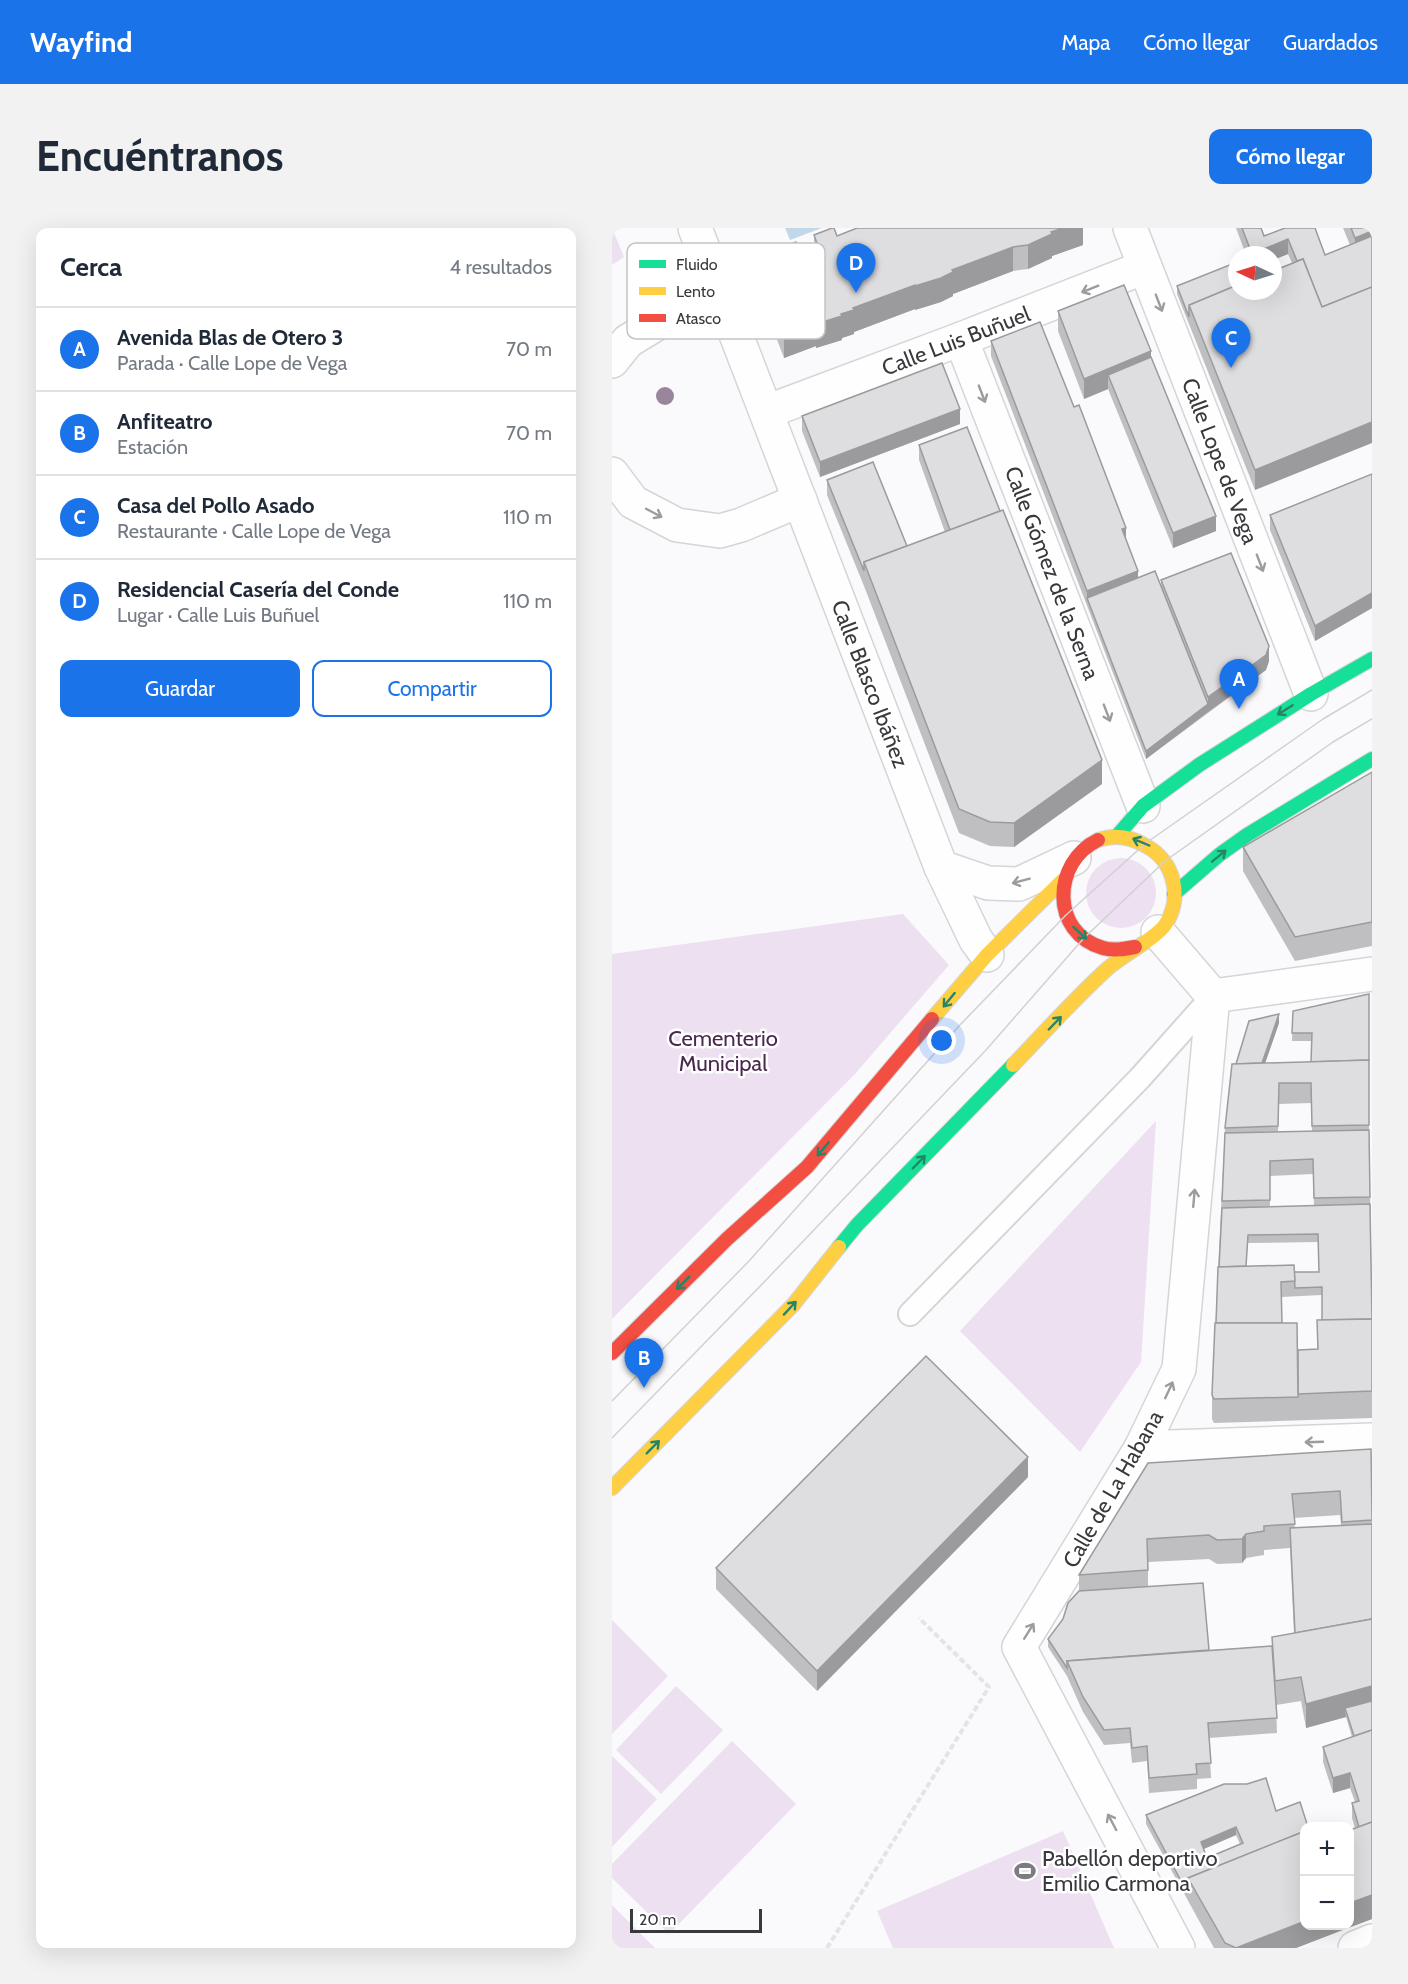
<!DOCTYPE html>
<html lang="es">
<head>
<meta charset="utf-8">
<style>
  body { margin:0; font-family:Cabin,sans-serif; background:#f2f2f3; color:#1f2937 }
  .controls { position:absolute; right:18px; bottom:18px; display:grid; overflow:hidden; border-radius:12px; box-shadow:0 6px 24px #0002 }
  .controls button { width:54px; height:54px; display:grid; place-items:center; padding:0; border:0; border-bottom:2px solid #e0e1e3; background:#fff; color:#1f2937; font:30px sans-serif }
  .compass { position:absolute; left:616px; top:18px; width:54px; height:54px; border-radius:50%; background:#fff; box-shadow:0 6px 24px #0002; rotate:274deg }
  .scale { position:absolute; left:18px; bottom:15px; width:132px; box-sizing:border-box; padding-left:6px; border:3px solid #38393c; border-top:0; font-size:16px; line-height:21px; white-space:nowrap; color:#38393c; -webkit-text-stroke:4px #fff; paint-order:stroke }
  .you { position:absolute; left:330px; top:813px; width:21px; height:21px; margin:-15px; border:4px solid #fff; border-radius:50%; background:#1a73e8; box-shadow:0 0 0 9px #1a73e833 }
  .badge { display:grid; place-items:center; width:39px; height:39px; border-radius:50%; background:#1a73e8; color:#fff; font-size:20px; font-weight:700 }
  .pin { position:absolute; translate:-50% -50px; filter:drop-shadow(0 2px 3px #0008) }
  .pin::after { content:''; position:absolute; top:32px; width:21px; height:18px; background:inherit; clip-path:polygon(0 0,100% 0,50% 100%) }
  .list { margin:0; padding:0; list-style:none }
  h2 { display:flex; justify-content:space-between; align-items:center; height:78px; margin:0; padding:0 24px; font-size:26px }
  h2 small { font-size:20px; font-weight:400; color:#747a83 }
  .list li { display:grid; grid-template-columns:39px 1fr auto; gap:18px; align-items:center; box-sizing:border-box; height:84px; padding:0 24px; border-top:2px solid #e0e1e3 }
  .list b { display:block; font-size:22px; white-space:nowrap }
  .list p { margin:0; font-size:20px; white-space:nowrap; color:#747a83 }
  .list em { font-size:20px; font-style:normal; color:#747a83 }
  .actions { display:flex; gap:12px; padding:18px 24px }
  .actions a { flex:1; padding:14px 0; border:2px solid #1a73e8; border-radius:12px; text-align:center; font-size:21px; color:#1a73e8 }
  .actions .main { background:#1a73e8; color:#fff }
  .map { position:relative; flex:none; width:760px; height:1720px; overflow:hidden; border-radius:12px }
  header { display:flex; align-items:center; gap:36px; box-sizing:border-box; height:84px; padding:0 30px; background:#1a73e8; color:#fff }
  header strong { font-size:28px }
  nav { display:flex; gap:33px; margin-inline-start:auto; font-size:21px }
  .intro { display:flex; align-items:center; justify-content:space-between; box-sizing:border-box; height:144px; padding:0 36px }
  h1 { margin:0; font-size:42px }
  .button { padding:15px 27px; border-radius:12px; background:#1a73e8; color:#fff; font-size:21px; font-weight:700 }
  main { display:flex; gap:36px; padding:0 36px }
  aside { flex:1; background:#fff; border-radius:12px; box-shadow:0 6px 24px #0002 }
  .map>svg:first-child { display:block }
  .green { fill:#ede0f0 }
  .water { fill:#c1d8e8 }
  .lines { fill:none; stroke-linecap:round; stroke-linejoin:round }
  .lane-casing { stroke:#d5d5d7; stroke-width:26 }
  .street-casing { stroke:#d5d5d7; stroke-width:36 }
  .fast-casing { stroke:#d5d5d7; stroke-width:16 }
  .slow-casing { stroke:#d5d5d7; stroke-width:16 }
  .jam-casing { stroke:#d5d5d7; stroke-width:16 }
  .path { stroke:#e4e4e4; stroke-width:4; stroke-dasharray:6 3; stroke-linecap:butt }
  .lane { stroke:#fefeff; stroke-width:22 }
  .street { stroke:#fefeff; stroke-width:33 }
  .fast { stroke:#16e098; stroke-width:14 }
  .slow { stroke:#ffcf43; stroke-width:14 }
  .jam { stroke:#f24e42; stroke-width:14 }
  .tram { stroke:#d1d1d2; stroke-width:1.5 }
  .tree { fill:#99869d }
  .wall { fill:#bfbec1; fill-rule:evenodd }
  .shaded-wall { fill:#9b9b9d }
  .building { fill:#dedde0; stroke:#9b9b9d; stroke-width:1.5; fill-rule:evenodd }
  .oneway { stroke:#9b9c9e }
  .oneway2 { stroke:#298465 }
  .labels { text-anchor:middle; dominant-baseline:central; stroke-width:5; stroke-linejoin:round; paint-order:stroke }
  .street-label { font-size:22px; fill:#38393c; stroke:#fff }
  .park-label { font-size:22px; fill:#4a284e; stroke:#fff }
  .poi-label { font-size:22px; fill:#38393c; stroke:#fff; text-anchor:start }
  .key { fill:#fff; stroke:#c3c4c4; stroke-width:1.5 }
  .key-label { font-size:16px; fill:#38393c }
</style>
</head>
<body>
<header>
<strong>Wayfind</strong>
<nav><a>Mapa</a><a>Cómo llegar</a><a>Guardados</a></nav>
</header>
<div class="intro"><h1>Encuéntranos</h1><a class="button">Cómo llegar</a></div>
<main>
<aside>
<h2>Cerca<small>4 resultados</small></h2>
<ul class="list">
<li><span class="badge">A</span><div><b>Avenida Blas de Otero 3</b><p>Parada · Calle Lope de Vega</p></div><em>70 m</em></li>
<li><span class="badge">B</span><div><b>Anfiteatro</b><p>Estación</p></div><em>70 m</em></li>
<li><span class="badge">C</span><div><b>Casa del Pollo Asado</b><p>Restaurante · Calle Lope de Vega</p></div><em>110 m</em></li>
<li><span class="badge">D</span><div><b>Residencial Casería del Conde</b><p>Lugar · Calle Luis Buñuel</p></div><em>110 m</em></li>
</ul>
<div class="actions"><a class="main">Guardar</a><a>Compartir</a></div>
</aside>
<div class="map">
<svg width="760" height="1720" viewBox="0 0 760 1720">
  <rect width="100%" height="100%" fill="#fafafd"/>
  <!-- green -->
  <g class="green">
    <path d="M0 0 12 29 0 37Z"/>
    <circle cx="509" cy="665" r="35"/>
    <path d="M291 686 337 737 243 846 0 1091V726Z"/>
    <path d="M544 893 529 1134 468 1224 348 1103Z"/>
    <path d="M0 1392 56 1448 0 1506Z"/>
    <path d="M64 1458 111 1502 49 1566 4 1522Z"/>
    <path d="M120 1513 184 1576 57 1706 0 1650V1636Z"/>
    <path d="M0 1528 45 1571 0 1619Z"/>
    <path d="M451 1603 502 1720H281L265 1683Z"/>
    <path d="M0 1677 43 1720H0Z"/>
  </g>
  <!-- water -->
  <path class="water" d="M173 0H210L178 12Z"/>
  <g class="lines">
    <defs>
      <path id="lane" d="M298 1086 528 850 601 768"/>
      <g id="street">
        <path d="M83 0 329 639 364 712 375 727"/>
        <path d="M518 0 699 466"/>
        <path d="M349 111 531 578"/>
        <path d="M0 133 16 113 49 93 107 63"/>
        <path d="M154 184 349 111 533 39"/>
        <path d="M0 246 21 274 65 297 108 303 129 297 188 272"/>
        <path d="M329 639 376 655 407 656 462 630"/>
        <path d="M546 704 601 768 567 1141 529 1220 407 1419 566 1720"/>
        <path d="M601 768 760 746"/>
        <path d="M529 1220 760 1212"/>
        <path d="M743 1720 760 1713"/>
      </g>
      <g id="fast">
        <path d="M505 608 531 578 587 537 699 466 760 431"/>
        <path d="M562 666 607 627 635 607 760 531"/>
        <path d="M227 1019 245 997 401 837"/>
      </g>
      <g id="slow">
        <path d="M320 791 375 727 451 652"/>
        <path d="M401 837C432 805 462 771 494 742 509 728 543 711 553 697 571 671 563 633 534 618 519 609 503 606 486 612"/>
        <path d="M0 1260 181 1077 227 1019"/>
      </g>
      <g id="jam">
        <path d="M486 612C440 634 438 705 491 720 501 723 512 721 523 719"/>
        <path d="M0 1125 115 1011 195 939 320 791"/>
      </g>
    </defs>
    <!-- lane casing -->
    <use href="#lane" class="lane-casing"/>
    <!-- street casing -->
    <use href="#street" class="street-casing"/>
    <!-- fast casing -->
    <use href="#fast" class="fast-casing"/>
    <!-- slow casing -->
    <use href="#slow" class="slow-casing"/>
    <!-- jam casing -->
    <use href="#jam" class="jam-casing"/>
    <!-- path -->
    <path class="path" d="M215 1720 377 1459 307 1390"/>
    <!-- lane -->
    <use href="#lane" class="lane"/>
    <!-- street -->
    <use href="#street" class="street"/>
    <!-- fast -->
    <use href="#fast" class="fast"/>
    <!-- slow -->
    <use href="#slow" class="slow"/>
    <!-- jam -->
    <use href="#jam" class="jam"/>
    <!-- tram -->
    <g class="tram">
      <path d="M0 1173 137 1033 347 798 454 687 534 615 711 491 760 462"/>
      <path d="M0 1210 155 1051 374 822 472 710 553 633 721 514 760 491"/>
    </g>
  </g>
  <!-- trees -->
  <circle class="tree" cx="53" cy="168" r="9"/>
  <!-- wall -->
  <g class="wall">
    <path d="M471 0V17L440 28V30L416 41 401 43 341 66V68L329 74 303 82V81L242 104V106L230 110V112L204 120V118L172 130 158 93 155 94 143 63V30L187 22 202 16V7L225 8Z"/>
    <path d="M624 0H649L652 8 673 0 713 27 738 17 731 0H760L643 262 565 66V58L625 63 680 35 676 26 661 32V27H634Z"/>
    <path d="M446 83 539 129 604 303 561 320 496 161 472 171 446 103Z"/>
    <path d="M379 113 514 313 526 350 549 358V352L657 433 654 442 534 531 379 128Z"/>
    <path d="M190 188 348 196 208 249 190 203Z"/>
    <path d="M307 217 490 556 402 619 378 618 347 605 252 358 215 267V252L295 318 333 304 307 232Z"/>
    <path d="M760 246V380L703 413 658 302V287Z"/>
    <path d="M760 544V718L683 733 631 643V619Z"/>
    <path d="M757 766V904L760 1070V1190L602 1195 600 1191V1167L613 900 624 836 667 795 653 835 699 834 700 813H680L681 783ZM699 875 700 903 666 904 667 876ZM701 946 702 978 658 979V948ZM706 1014 707 1044H682L634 1038 636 1015ZM710 1067V1092H705V1121L686 1139 670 1095 669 1069Z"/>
    <path d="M759 1221 760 1285V1691L728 1703 684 1720H602L534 1596V1587L612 1556 693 1698 743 1600 740 1590V1575L743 1574 738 1560 721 1565 711 1534V1519L740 1509 734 1489 694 1500 689 1473 664 1477 665 1505 597 1510 599 1550 585 1551V1561L537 1565 535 1533 520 1535 518 1515 492 1517 471 1484 455 1448 436 1419V1411L451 1391 467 1363V1347L536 1235ZM728 1287 729 1297 683 1300 682 1290ZM678 1320 682 1405 660 1409V1418L597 1422 536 1359V1334L597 1331 605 1336 630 1335 634 1330 652 1327V1322ZM624 1607 628 1616 595 1630 592 1621Z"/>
    <path d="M416 1249 205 1463 104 1361V1340Z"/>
  </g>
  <!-- shaded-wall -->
  <g class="shaded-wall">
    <path d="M451 0H471V17L440 28V30L416 41V17L439 4Z"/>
    <path d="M760 3V23L743 30V10Z"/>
    <path d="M676 11V26L661 32V27H640V26Z"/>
    <path d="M401 19V43L341 66V68L329 74 303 82V58L340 42Z"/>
    <path d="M303 57V81L242 104V106L230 110V112L204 120V96L229 86 241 80Z"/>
    <path d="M158 69V93L155 94V70Z"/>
    <path d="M204 94V118L172 130V106Z"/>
    <path d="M539 123V144L496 147V161L472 171V151Z"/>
    <path d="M348 181V196L208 249V234Z"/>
    <path d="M760 194V215L643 262V242Z"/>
    <path d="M604 288V303L561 320V305Z"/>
    <path d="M514 300V315L510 301Z"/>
    <path d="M526 343V358L475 370V378V363Z"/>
    <path d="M760 365V380L703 413V398Z"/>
    <path d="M657 418V433L654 442 596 484V469Z"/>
    <path d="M596 476V484L534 531V523Z"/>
    <path d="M490 532V556L402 619V595Z"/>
    <path d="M667 786V795L646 856V848Z"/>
    <path d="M416 1229V1249L205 1463V1443Z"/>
    <path d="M634 1306V1330L630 1335V1311Z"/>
    <path d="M760 1458V1482L733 1480 734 1489 694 1500V1476Z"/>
    <path d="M738 1545V1560L721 1565V1550Z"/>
    <path d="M624 1599V1607L589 1622V1614Z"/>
    <path d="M760 1667V1691L728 1703 684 1720H624L693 1693V1698H738V1675Z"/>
  </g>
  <!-- building -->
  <g class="building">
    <path d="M220 0H222L225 8 245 0H451L439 4 440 6 416 17 401 19 340 42 341 44 329 50 303 58V57L241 80 242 82 229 86 230 88 204 96V94L172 106 158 69 155 70 143 39 146 37 143 30 184 14 187 22 205 15 202 7Z"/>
    <path d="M630 0H649L652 8 673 0H703L713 27 760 8V59L710 79 691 31 685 33 676 11 640 26Z"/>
    <path d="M739 0H760V3L743 10Z"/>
    <path d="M691 31 710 79 760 59V194L643 242 577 77 625 57V63H661V43Z"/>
    <path d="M625 34V57L577 77V89L565 58Z"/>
    <path d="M512 57 539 123 472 151 446 83Z"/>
    <path d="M428 94 462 179 467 177 514 300 510 301 526 343 475 363 379 113Z"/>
    <path d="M539 129 604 288 561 305 496 147Z"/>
    <path d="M330 135 348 181 208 234 190 188Z"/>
    <path d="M355 199 388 283 338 302 307 217Z"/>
    <path d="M261 234 295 318 252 334V343L215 252Z"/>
    <path d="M760 246V365L703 398 658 287Z"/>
    <path d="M391 282 490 532 402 595 378 594 347 581 252 334Z"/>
    <path d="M619 325 657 418 654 427 596 469 549 352Z"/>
    <path d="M543 343 596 476 534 523 475 370Z"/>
    <path d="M760 544V694L683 709 631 619Z"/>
    <path d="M757 766V832L699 834 700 805H680L681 783Z"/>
    <path d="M667 786 650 835 624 836 637 793Z"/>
    <path d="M757 832V897L700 898 699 855H667L666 898 613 900 620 836Z"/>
    <path d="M757 902 758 969 702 970 701 931 658 933V972L610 973 613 905Z"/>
    <path d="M758 976 760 1091 710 1092V1059L683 1060 682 1044H707L706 1006 636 1007 634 1038 607 1039 610 980Z"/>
    <path d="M682 1037 683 1053 669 1054 670 1095H604L606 1039Z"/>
    <path d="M760 1091V1163L686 1166V1122L706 1121 705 1092Z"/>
    <path d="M603 1095H685L686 1169 602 1171 600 1167Z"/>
    <path d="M314 1128 416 1229 205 1443 104 1340Z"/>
    <path d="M759 1221 760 1292 730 1294 728 1263 680 1266 683 1296 652 1298V1303L634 1306 630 1311 605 1312 597 1307 535 1311 536 1342 467 1347 536 1235Z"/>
    <path d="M760 1296V1391L683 1405 678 1300Z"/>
    <path d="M591 1355 597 1422 455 1433V1440L436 1411 451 1391 456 1375 467 1363Z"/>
    <path d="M760 1391V1458L694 1476 689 1449 663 1453 660 1409Z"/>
    <path d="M660 1418 665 1490 596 1495 599 1535 584 1536 585 1546 537 1550 535 1518 520 1520 518 1500 492 1502 471 1469 455 1433Z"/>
    <path d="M760 1473V1502L742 1508 733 1480Z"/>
    <path d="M760 1502V1594L747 1599 740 1575 747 1573 738 1545 721 1550 711 1519Z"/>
    <path d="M654 1550 664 1583 688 1574 696 1599H693V1603L576 1650V1666L534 1587 612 1556H635ZM624 1599 631 1615 595 1630 589 1614Z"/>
    <path d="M760 1594V1667L738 1675V1602Z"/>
    <path d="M693 1603V1693L624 1720 613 1715 576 1650Z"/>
  </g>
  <!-- one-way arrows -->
  <defs><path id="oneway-shaft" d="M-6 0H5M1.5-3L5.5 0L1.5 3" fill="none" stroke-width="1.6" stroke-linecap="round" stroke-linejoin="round" transform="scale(1.5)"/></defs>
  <g class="oneway">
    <use href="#oneway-shaft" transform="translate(478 61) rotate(158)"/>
    <use href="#oneway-shaft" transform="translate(547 75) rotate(69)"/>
    <use href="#oneway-shaft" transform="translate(370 166) rotate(69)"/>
    <use href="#oneway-shaft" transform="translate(42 285) rotate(28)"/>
    <use href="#oneway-shaft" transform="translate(648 335) rotate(69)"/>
    <use href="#oneway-shaft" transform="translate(495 485) rotate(69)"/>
    <use href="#oneway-shaft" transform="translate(409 653) rotate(165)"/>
    <use href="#oneway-shaft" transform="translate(582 970) rotate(-85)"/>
    <use href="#oneway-shaft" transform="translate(557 1162) rotate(-65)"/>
    <use href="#oneway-shaft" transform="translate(702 1214) rotate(178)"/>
    <use href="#oneway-shaft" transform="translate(417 1403) rotate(-58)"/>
    <use href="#oneway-shaft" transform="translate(500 1594) rotate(-118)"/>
  </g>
  <g class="oneway2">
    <use href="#oneway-shaft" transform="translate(673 482) rotate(148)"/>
    <use href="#oneway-shaft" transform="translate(529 614) rotate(-157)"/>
    <use href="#oneway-shaft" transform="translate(607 628) rotate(-39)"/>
    <use href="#oneway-shaft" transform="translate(468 705) rotate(43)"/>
    <use href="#oneway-shaft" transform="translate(337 772) rotate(129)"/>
    <use href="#oneway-shaft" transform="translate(443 795) rotate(-46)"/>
    <use href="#oneway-shaft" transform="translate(211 921) rotate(130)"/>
    <use href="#oneway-shaft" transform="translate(307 934) rotate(-46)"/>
    <use href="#oneway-shaft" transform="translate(71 1055) rotate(135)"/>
    <use href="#oneway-shaft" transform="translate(178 1080) rotate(-47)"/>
    <use href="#oneway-shaft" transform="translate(41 1219) rotate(-45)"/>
  </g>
  <!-- icons -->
  <defs>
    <symbol id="stadium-bare" viewBox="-9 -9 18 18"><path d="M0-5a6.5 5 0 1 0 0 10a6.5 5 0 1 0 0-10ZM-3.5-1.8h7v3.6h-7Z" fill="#7c7d80" stroke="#fff" stroke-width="2.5" paint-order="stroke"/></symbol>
  </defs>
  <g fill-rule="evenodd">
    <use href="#stadium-bare" x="398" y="1628" width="30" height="30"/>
  </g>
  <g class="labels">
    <!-- street labels -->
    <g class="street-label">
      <text transform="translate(344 113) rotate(-21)">Calle Luis Buñuel</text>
      <text transform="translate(608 233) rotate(69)">Calle Lope de Vega</text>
      <text transform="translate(440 345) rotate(69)">Calle Gómez de la Serna</text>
      <text transform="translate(258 456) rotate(69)">Calle Blasco Ibáñez</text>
      <text transform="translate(501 1261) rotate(-60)">Calle de La Habana</text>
    </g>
    <!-- park labels -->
    <g class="park-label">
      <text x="111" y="810">Cementerio<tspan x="111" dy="25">Municipal</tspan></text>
    </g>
    <!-- poi labels -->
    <g class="poi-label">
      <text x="430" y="1630">Pabellón deportivo<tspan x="430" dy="25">Emilio Carmona</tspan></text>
    </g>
  </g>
  <!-- legend -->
  <rect x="15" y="15" width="198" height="96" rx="9" class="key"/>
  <rect x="27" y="32" width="27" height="8" fill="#16e098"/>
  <rect x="27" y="59" width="27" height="8" fill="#ffcf43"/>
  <rect x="27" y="86" width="27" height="8" fill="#f24e42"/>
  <g class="key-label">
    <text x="64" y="42">Fluido</text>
    <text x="64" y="69">Lento</text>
    <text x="64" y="96">Atasco</text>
  </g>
</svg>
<div class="controls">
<button>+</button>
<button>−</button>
</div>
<svg class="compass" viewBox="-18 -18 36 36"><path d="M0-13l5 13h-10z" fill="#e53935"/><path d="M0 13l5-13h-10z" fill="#747a83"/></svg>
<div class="scale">20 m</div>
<div class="you"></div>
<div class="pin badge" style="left:627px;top:481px">A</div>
<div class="pin badge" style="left:32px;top:1160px">B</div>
<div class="pin badge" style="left:619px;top:140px">C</div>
<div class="pin badge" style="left:244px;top:65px">D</div>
</div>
</main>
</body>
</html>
